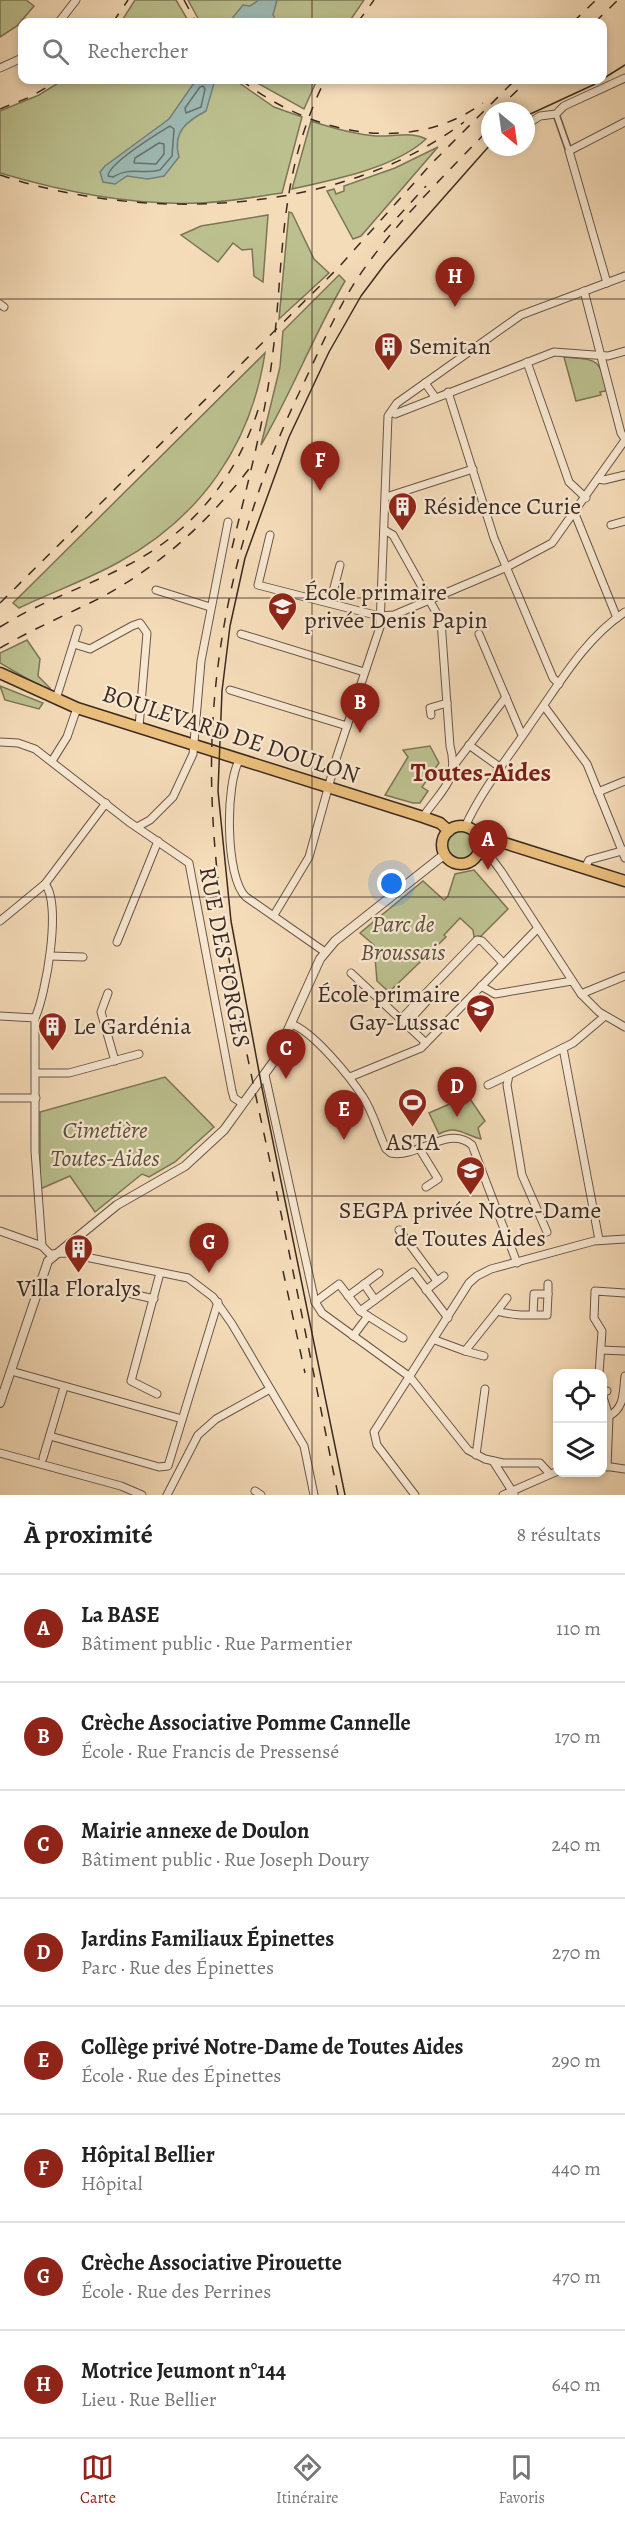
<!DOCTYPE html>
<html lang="fr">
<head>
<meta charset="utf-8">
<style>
  body { margin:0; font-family:Alegreya,serif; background:#f2f2f2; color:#222 }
  .controls { position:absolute; right:18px; bottom:18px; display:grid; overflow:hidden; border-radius:12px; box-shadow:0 3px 9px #0003 }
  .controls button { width:54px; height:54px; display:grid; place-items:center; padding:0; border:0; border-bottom:2px solid #e0e0e0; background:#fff; color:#222; font:30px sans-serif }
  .compass { position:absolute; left:481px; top:102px; width:54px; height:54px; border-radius:50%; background:#fff; box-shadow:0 3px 9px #0003; rotate:151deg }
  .you { position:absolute; left:392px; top:884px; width:21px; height:21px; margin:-15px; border:4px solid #fff; border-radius:50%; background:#1a73e8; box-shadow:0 0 0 9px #1a73e833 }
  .badge { display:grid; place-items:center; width:39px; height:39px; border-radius:50%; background:#8f2418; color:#fff; font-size:20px; font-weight:700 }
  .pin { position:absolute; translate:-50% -50px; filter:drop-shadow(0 2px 3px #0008) }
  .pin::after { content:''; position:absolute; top:32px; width:21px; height:18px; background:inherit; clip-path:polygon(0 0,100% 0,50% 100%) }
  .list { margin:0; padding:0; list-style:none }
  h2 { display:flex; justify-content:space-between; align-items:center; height:78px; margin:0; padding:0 24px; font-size:26px }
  h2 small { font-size:20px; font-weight:400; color:#767676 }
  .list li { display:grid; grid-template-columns:39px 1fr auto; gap:18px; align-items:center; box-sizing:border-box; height:108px; padding:0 24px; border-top:2px solid #e0e0e0 }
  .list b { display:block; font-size:22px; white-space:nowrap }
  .list p { margin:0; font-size:20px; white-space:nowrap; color:#767676 }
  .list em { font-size:20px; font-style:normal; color:#767676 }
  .icon { flex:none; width:33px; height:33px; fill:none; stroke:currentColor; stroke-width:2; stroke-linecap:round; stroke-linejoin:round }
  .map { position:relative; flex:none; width:625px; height:1495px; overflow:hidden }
  .search { position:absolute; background:#fff; box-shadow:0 3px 9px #0003; left:18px; right:18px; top:18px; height:66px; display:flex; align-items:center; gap:15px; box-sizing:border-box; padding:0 21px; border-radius:12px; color:#767676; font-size:22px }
  .sheet { height:942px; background:#fff }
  nav { display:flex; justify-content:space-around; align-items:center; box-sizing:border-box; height:84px; border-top:2px solid #e0e0e0; background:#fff; font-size:16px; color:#767676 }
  nav a { display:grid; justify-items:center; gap:3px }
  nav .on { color:#8f2418 }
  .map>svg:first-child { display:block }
  .green { fill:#bcc08f; stroke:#7c7558; stroke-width:1.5 }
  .water { fill:#9dbab4; stroke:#76807a; stroke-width:1.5 }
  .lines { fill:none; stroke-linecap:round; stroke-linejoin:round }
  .shore { stroke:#6c726b; stroke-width:1.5 }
  .pedestrian-casing { stroke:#6a5648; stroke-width:8 }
  .minor-casing { stroke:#6a5648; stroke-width:9 }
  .tertiary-casing { stroke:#6a5648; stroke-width:10 }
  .primary-casing { stroke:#3b2a22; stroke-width:13 }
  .pedestrian { stroke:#f8e8d2; stroke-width:5 }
  .minor { stroke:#f8e8d2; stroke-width:7 }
  .tertiary { stroke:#f8e8d2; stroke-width:8 }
  .primary { stroke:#eabe7c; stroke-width:10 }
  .tram { stroke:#3b2a22; stroke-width:1.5 }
  .rail { stroke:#3b2a22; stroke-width:1.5; stroke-dasharray:10 10; stroke-linecap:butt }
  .grid { fill:none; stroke:#3b2a22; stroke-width:1.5; stroke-opacity:0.55 }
  .labels { text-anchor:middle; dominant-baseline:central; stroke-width:4.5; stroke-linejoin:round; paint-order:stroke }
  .poi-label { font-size:24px; fill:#3b2a22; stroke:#f8e8d2; text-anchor:start }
  .street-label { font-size:24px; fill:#3b2a22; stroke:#f8e8d2 }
  .park-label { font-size:24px; font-style:italic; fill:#5b503d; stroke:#f8e8d2 }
  .neighbourhood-label { font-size:26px; font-weight:bold; fill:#7a1f14; stroke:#f8e8d2 }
</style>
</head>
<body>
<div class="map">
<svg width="625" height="1495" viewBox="0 0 625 1495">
  <rect width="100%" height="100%" fill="#f5dcb9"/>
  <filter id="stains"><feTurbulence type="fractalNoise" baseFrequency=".00333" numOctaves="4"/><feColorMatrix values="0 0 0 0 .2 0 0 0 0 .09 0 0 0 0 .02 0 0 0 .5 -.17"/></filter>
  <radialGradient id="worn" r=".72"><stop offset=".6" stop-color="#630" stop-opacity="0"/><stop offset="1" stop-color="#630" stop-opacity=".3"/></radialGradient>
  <!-- green -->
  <g class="green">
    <path d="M0 0H26L34 6 17 26 0 37Z"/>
    <path d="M135 0H176L189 22H121Z"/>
    <path d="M188 0H364L349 22H200Z"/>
    <path d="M63 80H235L274 107 302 117 282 193C254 197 227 202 199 203 131 206 64 192 0 173V111L39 95Z"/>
    <path d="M252 80H317L304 109Z"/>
    <path d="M311 121C332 128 353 134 376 136 392 137 412 131 426 139 395 168 333 180 292 189Z"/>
    <path d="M438 147 361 236 353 239 327 191 334 189 336 194 344 191V186L395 168Z"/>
    <path d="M289 212 292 213 314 259 329 273 279 319Z"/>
    <path d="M268 215 263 282 254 276 252 249 242 250 233 243 218 262 181 235 201 226Z"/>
    <path d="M339 275 345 281C314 334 292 392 261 445L280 367 283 331Z"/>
    <path d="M265 353C251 445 201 517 119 562 87 580 52 592 19 608L13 603Z"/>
    <path d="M564 357C596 360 599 357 607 388L605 391 600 392 601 395 576 401Z"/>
    <path d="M27 640 40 659 38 676 50 688 48 691 0 663V653Z"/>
    <path d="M0 686 43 703 39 709 5 700Z"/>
    <path d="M430 746 439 763 422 787 428 791 420 803H413L385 795 408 757 403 750Z"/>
    <circle cx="461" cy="845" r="14"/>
    <path d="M474 870 508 909 481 936 474 937 473 930 460 918 444 935 446 937 389 992 377 981 374 945 360 933 423 881 444 900 448 896 455 874Z"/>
    <path d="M165 1077 214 1127 175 1162 149 1177 142 1174 95 1212 70 1176 40 1189V1112Z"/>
    <path d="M468 1096 485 1121 478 1128 481 1139C466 1136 457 1124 439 1134L429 1113Z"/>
  </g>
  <!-- water -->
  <g class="water">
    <path d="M259 0H277L273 15 277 22H229L243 5 250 6Z"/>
    <path d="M196 80H215L206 111C187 121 172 132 179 157L164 176 148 179 127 176 115 184 103 182 100 172 105 166 169 119Z"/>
  </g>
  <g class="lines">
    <!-- shore -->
    <g class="shore">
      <path d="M203 86 205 89 201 107 186 113 185 108 200 87Z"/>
      <path d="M170 126 174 129 172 156 160 170C141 175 131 166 113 177L108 176C109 163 157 134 170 126Z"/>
      <path d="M159 143 164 144V154L156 164 134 163 135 158Z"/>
    </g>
    <defs>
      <path id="pedestrian" d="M556 114 569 151"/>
      <g id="minor">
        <path d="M59 22 76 0"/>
        <path d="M0 68 22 58"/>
        <path d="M526 125 540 116 556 114 564 106 625 78"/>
        <path d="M607 283 569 151 625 122"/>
        <path d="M584 291 621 433 625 439"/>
        <path d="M0 304 4 307"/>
        <path d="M527 362 569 482 586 498"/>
        <path d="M425 383 435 397"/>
        <path d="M448 392 494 538 553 678 559 684"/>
        <path d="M395 414 554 352 608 356 625 351"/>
        <path d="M598 479 604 480 625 475"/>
        <path d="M386 497 473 469"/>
        <path d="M575 514 617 618"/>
        <path d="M611 525 625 521"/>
        <path d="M386 531 393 535 441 621 450 746C460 780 441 790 423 817"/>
        <path d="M270 535 258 585 379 616 394 615 507 567 552 543 625 440"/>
        <path d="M156 590 210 607"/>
        <path d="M330 603 340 565"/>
        <path d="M241 634 364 672"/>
        <path d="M479 634 521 733"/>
        <path d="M74 644 90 649 132 626 140 623 147 633 139 727"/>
        <path d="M230 690 347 726"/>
        <path d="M56 699 78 629"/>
        <path d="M544 706 587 764 625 858"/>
        <path d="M431 715 430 708 447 703"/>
        <path d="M0 742 18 743 35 749 129 822 189 863 232 1091 234 1098 242 1103"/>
        <path d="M469 745 501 768"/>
        <path d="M240 759C225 782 225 878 246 897L325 952"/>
        <path d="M52 761 67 737 77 708"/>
        <path d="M455 764 506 697"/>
        <path d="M598 792 625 781"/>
        <path d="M139 826 150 820 173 797 193 754 201 661 228 522"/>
        <path d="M465 827C481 791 508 758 530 725 558 686 584 639 625 612"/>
        <path d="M478 850 489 855 501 871 581 994 599 1012 625 1027"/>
        <path d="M585 868 589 860 625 850"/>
        <path d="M274 915 309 857 337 756 380 627 388 416 397 403 521 315 625 276"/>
        <path d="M0 921 45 884"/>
        <path d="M117 942 158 841"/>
        <path d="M50 956 83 957"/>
        <path d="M351 973 426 1043"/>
        <path d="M481 986 495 994 572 981"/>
        <path d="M108 993 101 1012 115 1061"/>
        <path d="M581 994 625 976"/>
        <path d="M0 1016 35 1018"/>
        <path d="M401 1019 477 940 482 941 503 963"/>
        <path d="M291 1024C313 1031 351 1078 363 1097 373 1112 378 1132 386 1149L391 1153C417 1159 448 1124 472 1145L517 1263"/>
        <path d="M406 1024 427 1001 428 993"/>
        <path d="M563 1048 599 1240"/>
        <path d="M36 1073H69L139 1054"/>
        <path d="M265 1075 315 1302 322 1313 410 1377 468 1450 485 1459 503 1463H540L550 1474"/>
        <path d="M350 1077 421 1048 537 929"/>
        <path d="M488 1085 509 1075"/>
        <path d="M0 1098H36"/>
        <path d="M419 1148 438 1179 426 1187"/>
        <path d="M399 1230 437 1281"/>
        <path d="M0 1231 42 1246 50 1254 66 1253 188 1278 213 1297 232 1324 304 1446 314 1495"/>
        <path d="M547 1232 522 1175 507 1085 509 1075 573 1043 605 1016"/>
        <path d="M42 1246 35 1151V1018C46 994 62 904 45 884L106 803"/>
        <path d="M364 1284 375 1300"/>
        <path d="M426 1290 444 1276"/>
        <path d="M124 1292 154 1299"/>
        <path d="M548 1294V1284"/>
        <path d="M348 1296 379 1273"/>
        <path d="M315 1302 339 1284 360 1311 403 1338"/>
        <path d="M360 1311 413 1272 448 1318"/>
        <path d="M497 1311 507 1298"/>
        <path d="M353 1336 368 1316"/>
        <path d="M435 1340 465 1351 497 1311C513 1316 530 1315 547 1315L548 1294H534L533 1315"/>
        <path d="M601 1350 625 1351"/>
        <path d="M465 1351 484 1356"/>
        <path d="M11 1371 182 1419"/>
        <path d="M599 1374 602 1331 594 1318 595 1291 625 1293"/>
        <path d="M602 1391H607"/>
        <path d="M157 1394 131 1381 160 1273"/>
        <path d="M603 1397 609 1416"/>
        <path d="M50 1436 159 1467 168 1466 218 1302"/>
        <path d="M0 1453 121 1486 142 1495"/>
        <path d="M476 1455 485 1389"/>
        <path d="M43 1458 64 1387"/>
        <path d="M493 1461 514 1494"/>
        <path d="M604 1466 625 1469"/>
        <path d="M607 1467 609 1416C625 1408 623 1391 625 1376"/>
        <path d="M255 1491 261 1495"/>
        <path d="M167 1495 198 1435 216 1419 270 1389"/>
        <path d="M415 1495 377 1445 374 1432 469 1283 477 1276 491 1269 594 1241 625 1239"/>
        <path d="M503 1495 558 1471"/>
      </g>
      <path id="tertiary" d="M0 1403 48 1261 117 1205 185 1166 224 1130 274 1061 320 959 335 941 445 854"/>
      <g id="primary">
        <path d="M0 673 77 708 423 817 440 823 449 831"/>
        <circle cx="461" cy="845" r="19"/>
        <path d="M479 841H498L625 881"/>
      </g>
    </defs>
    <!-- pedestrian casing -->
    <use href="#pedestrian" class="pedestrian-casing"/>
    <!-- minor casing -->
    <use href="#minor" class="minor-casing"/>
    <!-- tertiary casing -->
    <use href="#tertiary" class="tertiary-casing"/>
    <!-- primary casing -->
    <use href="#primary" class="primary-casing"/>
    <!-- pedestrian -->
    <use href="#pedestrian" class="pedestrian"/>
    <!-- minor -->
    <use href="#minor" class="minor"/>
    <!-- tertiary -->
    <use href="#tertiary" class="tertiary"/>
    <!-- primary -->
    <use href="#primary" class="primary"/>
    <!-- tram -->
    <g class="tram">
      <path d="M526 116 593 85 625 65"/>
      <path d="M345 1495 262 1088 231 921 218 791 222 691 230 626 245 558 289 437 329 352 361 296 385 264 490 145"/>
    </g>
    <!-- rail -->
    <g class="rail">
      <path d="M184 0 196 22"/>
      <path d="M113 22 128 0"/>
      <path d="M358 22 374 0"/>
      <path d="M573 22 596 0"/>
      <path d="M595 22 618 0"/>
      <path d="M241 80C310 133 408 157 483 103"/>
      <path d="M0 109 30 97 59 80"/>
      <path d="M496 111 528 80"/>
      <path d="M0 175C144 223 339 216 464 122"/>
      <path d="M384 232 426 186"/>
      <path d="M232 548C247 485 264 424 272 360 285 258 277 177 325 80"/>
      <path d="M0 603 337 269 432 163 515 80"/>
      <path d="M0 627C38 603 80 589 120 569 189 536 236 480 259 407"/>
      <path d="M0 648C33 629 68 614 102 597 161 565 208 522 249 469"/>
      <path d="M283 1271 305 1373"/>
      <path d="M338 1495C317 1390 296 1284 274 1180 247 1054 216 926 212 797 207 657 239 519 299 393 317 356 333 317 355 282 392 226 444 176 490 128"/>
    </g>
  </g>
  <!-- grid -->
  <path class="grid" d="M312 0V22M312 80V1495M0 299H625M0 598H625M0 897H625M0 1196H625"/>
  <!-- icons -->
  <defs>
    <symbol id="building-pin" viewBox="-11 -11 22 30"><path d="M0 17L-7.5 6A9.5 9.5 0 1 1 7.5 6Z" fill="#8f2418" stroke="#f8e8d2"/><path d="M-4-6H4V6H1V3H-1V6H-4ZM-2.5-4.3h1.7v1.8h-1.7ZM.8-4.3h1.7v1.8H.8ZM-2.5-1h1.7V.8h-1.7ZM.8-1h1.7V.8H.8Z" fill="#fff"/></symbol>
    <symbol id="school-pin" viewBox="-11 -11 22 30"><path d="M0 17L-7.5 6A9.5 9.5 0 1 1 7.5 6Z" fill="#8f2418" stroke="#f8e8d2"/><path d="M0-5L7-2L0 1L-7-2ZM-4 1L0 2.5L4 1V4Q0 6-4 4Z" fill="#fff"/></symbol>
    <symbol id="stadium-pin" viewBox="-11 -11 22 30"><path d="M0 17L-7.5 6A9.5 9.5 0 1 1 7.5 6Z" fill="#8f2418" stroke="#f8e8d2"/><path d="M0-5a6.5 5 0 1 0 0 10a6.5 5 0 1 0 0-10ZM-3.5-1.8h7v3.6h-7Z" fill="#fff"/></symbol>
  </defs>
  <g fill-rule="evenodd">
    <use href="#building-pin" x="372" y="330" width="33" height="45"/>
    <use href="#building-pin" x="386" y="490" width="33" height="45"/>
    <use href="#school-pin" x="266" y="590" width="33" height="45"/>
    <use href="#school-pin" x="464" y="992" width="33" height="45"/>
    <use href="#building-pin" x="36" y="1010" width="33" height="45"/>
    <use href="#stadium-pin" x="396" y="1086" width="33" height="45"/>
    <use href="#school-pin" x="454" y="1154" width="33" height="45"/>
    <use href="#building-pin" x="62" y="1232" width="33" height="45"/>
  </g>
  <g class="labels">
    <!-- poi labels -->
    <g class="poi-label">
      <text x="409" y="346">Semitan</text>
      <text x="423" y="506">Résidence Curie</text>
      <text x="304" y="592">École primaire<tspan x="304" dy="28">privée Denis Papin</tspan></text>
      <text x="460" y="994" text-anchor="end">École primaire<tspan x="460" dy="28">Gay-Lussac</tspan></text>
      <text x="73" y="1026">Le Gardénia</text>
      <text x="413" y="1142" text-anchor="middle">ASTA</text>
      <text x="470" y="1210" text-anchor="middle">SEGPA privée Notre-Dame<tspan x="470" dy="28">de Toutes Aides</tspan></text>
      <text x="79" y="1288" text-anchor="middle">Villa Floralys</text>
    </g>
    <!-- street labels -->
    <g class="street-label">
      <text transform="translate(231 734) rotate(18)">BOULEVARD DE DOULON</text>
      <text transform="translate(225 957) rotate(79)">RUE DES FORGES</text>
    </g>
    <!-- park labels -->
    <g class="park-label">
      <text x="403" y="924">Parc de<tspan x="403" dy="28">Broussais</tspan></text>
      <text x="105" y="1130">Cimetière<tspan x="105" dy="28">Toutes-Aides</tspan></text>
    </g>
    <!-- neighbourhood labels -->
    <g class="neighbourhood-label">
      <text x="481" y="772">Toutes-Aides</text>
    </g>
  </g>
  <rect width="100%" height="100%" filter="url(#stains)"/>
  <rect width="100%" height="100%" fill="url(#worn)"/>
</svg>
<div class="controls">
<button><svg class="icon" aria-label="locate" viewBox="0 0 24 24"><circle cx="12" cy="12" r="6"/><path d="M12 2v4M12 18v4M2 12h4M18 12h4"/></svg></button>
<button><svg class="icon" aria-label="layers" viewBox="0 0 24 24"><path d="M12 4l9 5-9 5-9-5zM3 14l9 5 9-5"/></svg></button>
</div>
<svg class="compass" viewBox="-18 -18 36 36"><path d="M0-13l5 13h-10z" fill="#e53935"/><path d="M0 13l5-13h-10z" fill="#767676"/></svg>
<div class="you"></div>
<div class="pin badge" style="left:488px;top:870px">A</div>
<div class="pin badge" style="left:360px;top:733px">B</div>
<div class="pin badge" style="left:286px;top:1079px">C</div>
<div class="pin badge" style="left:457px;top:1117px">D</div>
<div class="pin badge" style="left:344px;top:1140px">E</div>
<div class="pin badge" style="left:320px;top:491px">F</div>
<div class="pin badge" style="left:209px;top:1273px">G</div>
<div class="pin badge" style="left:455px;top:307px">H</div>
<div class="search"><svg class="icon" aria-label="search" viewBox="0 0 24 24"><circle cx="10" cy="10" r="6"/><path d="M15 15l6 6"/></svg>Rechercher</div>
</div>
<section class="sheet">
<h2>À proximité<small>8 résultats</small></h2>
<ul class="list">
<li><span class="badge">A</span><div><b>La BASE</b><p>Bâtiment public · Rue Parmentier</p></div><em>110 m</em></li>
<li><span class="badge">B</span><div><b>Crèche Associative Pomme Cannelle</b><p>École · Rue Francis de Pressensé</p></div><em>170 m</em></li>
<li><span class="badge">C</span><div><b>Mairie annexe de Doulon</b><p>Bâtiment public · Rue Joseph Doury</p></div><em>240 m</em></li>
<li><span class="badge">D</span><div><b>Jardins Familiaux Épinettes</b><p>Parc · Rue des Épinettes</p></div><em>270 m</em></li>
<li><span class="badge">E</span><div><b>Collège privé Notre-Dame de Toutes Aides</b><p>École · Rue des Épinettes</p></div><em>290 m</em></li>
<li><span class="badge">F</span><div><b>Hôpital Bellier</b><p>Hôpital</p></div><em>440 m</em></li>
<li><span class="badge">G</span><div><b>Crèche Associative Pirouette</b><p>École · Rue des Perrines</p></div><em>470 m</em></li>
<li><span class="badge">H</span><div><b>Motrice Jeumont n°144</b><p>Lieu · Rue Bellier</p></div><em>640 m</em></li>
</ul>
</section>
<nav>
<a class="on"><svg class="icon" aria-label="map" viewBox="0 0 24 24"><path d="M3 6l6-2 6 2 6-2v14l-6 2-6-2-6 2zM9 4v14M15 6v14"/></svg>Carte</a>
<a><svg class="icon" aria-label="directions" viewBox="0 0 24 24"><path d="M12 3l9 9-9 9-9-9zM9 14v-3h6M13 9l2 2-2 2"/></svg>Itinéraire</a>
<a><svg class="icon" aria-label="saved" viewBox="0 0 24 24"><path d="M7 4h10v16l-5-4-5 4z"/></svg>Favoris</a>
</nav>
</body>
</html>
